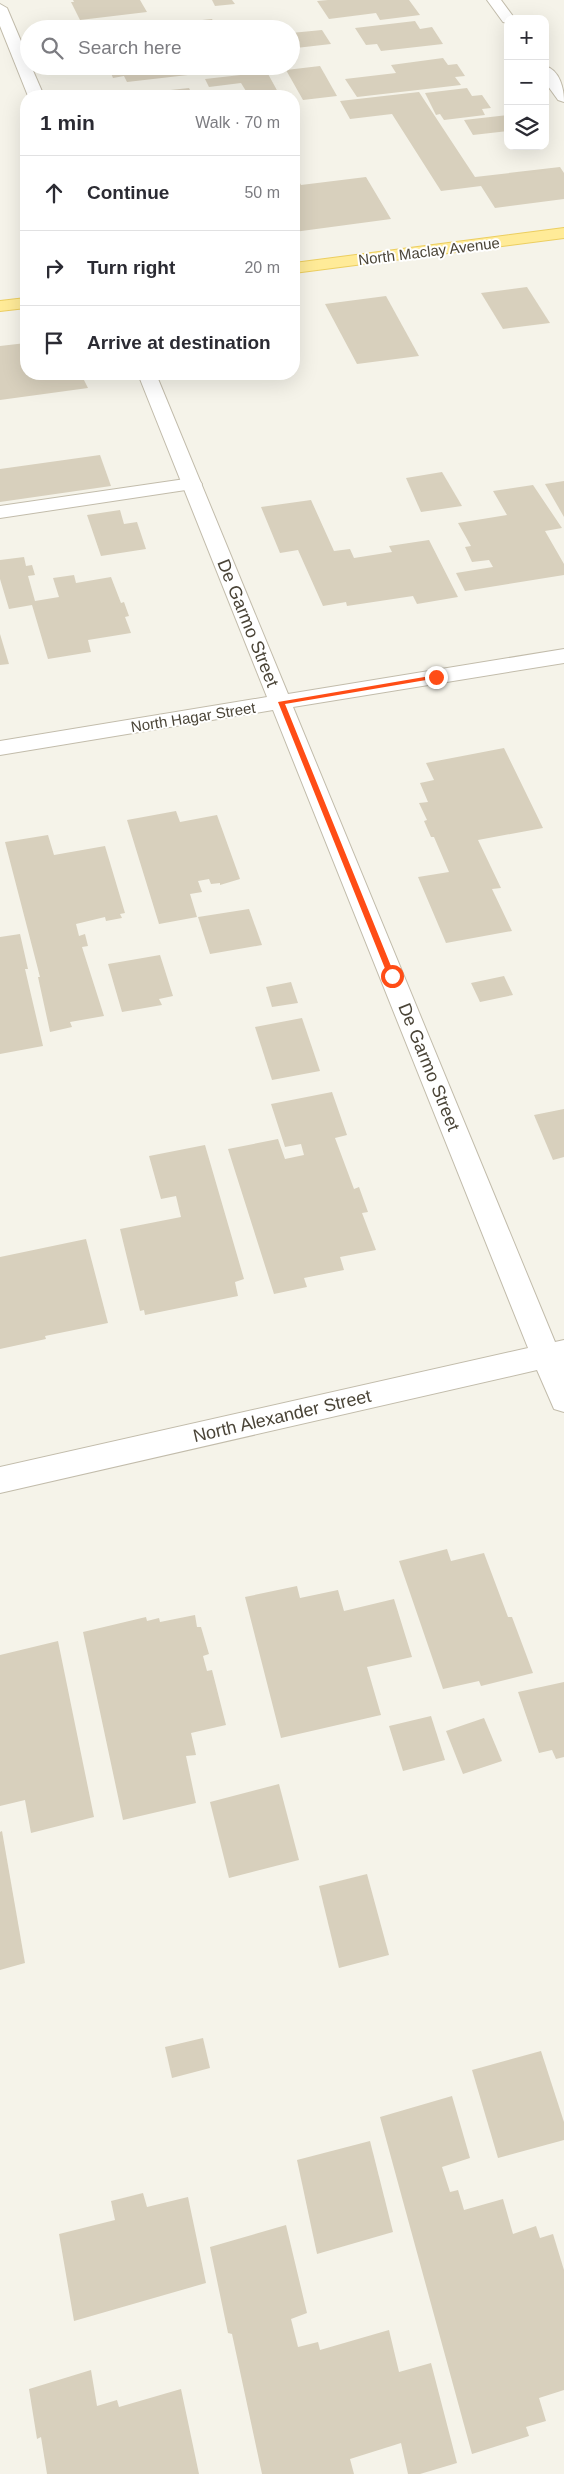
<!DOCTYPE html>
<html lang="en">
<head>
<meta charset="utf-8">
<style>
  body { margin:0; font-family:Helvetica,sans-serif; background:#f7f7f7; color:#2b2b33 }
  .controls { position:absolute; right:15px; top:15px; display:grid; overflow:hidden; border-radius:10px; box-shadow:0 5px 20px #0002 }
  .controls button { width:45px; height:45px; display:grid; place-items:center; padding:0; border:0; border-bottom:1px solid #e1e1e2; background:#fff; color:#2b2b33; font:25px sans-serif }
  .stop { position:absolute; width:15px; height:15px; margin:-11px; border:4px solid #ff4d16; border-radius:50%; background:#fff }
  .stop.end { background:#ff4d16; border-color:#fff; box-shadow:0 1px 5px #0008 }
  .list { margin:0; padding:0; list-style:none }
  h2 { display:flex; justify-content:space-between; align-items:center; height:65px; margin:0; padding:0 20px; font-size:21px }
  h2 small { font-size:16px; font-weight:400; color:#7c7c81 }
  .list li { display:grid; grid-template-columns:32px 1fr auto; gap:15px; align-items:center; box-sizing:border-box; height:75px; padding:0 20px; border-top:1px solid #e1e1e2 }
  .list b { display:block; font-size:19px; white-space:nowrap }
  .list em { font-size:16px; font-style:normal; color:#7c7c81 }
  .icon { flex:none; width:28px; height:28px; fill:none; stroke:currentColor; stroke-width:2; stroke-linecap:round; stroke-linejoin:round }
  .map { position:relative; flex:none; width:564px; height:2474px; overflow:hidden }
  .search { position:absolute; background:#fff; box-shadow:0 5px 20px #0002; left:20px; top:20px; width:280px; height:55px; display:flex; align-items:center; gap:12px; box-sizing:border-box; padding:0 18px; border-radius:28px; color:#7c7c81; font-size:19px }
  .panel { position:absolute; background:#fff; box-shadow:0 5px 20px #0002; left:20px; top:90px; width:280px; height:290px; border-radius:20px }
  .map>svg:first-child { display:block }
  .building { fill:#d8d0bd }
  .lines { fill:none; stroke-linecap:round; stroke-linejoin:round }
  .service-casing { stroke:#c2bcab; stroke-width:2 }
  .minor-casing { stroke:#c2bcab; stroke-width:2 }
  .primary-casing { stroke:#ecce60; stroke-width:2 }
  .service { fill:#fff; fill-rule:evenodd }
  .minor { fill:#fff; fill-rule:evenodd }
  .primary { fill:#ffeb98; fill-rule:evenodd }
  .route { fill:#ff4d16 }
  .labels { text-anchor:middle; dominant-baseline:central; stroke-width:4; stroke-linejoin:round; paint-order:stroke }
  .far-street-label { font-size:15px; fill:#4a4437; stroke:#fff }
  .street-label { font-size:18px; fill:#4a4437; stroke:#fff }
</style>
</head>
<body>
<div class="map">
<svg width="564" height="2474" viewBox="0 0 564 2474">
  <rect width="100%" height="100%" fill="#f5f3e9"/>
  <!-- building -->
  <g class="building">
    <path d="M73 0H140L147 12 80 20 71 2H74Z"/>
    <path d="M212 0H232L235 4 215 6Z"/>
    <path d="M328 0H409L420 15 380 20 376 13 329 19 317 1Z"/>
    <path d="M212 19 217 29H135L134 27Z"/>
    <path d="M249 21 254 29H220L218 24Z"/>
    <path d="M415 21 420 29 432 27 443 44 381 51 377 44 366 45 355 28Z"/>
    <path d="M322 30 331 44 296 48 291 38V33Z"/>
    <path d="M443 58 448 65 457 64 465 76 455 77 461 85 357 97 345 79 396 73 391 65Z"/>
    <path d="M108 66H183L188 75 127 82 124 76 113 78Z"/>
    <path d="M320 66 337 96 303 100 286 70Z"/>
    <path d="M267 72 279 94 249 96 241 83 209 87 205 79Z"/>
    <path d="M189 88 193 96H135L134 94Z"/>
    <path d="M467 88 472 96 482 95 491 108 482 109 485 115 444 120 440 114 436 115 425 93Z"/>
    <path d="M419 92 475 177 560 167 564 173V199L495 208 481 186 441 191 392 114 350 119 340 101Z"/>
    <path d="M508 115V131L473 135 464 120Z"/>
    <path d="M294 172 301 185 366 177 391 219 294 232Z"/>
    <path d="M527 287 550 323 503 329 481 293Z"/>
    <path d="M386 296 419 356 357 364 325 304Z"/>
    <path d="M26 343V374H81L88 388 0 400V346Z"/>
    <path d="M208 374H233V375L210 378Z"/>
    <path d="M100 455 111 486 0 502V469Z"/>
    <path d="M442 472 462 506 421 512 406 478Z"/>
    <path d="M564 481V517L545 484Z"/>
    <path d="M533 485 562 528 545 531 564 564V575L465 591 456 573 493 567 489 560 472 562 465 547 471 546 458 523 507 515 493 491Z"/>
    <path d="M311 500 334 551 350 549 354 558 392 552 389 546 429 540 458 597 417 604 413 596 347 606 346 602 323 606 298 550 280 553 261 507Z"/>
    <path d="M120 510 124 524 137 522 146 549 101 556 87 515Z"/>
    <path d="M24 557 26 566 32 565 35 575 28 576 35 601 59 597 53 578 74 575 76 583 111 577 121 603 124 602 129 616 125 617 131 633 88 640 91 652 48 659 32 605 9 609 0 579V560Z"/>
    <path d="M0 634 9 664 0 665Z"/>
    <path d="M504 748 543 828 478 840 501 888 492 889 512 931 446 943 418 877 449 872 434 837H431L424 821 427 820 419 803 428 802 420 783 434 780 426 763Z"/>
    <path d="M176 811 180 822 217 815 240 879 220 885V883L211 884 209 879 198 881 202 892 190 894 197 917 159 924 127 820Z"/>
    <path d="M48 835 54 855 105 846 125 913 120 914 122 918 106 921 105 917 76 924 79 936 85 934 88 946 82 947 104 1016 70 1022 72 1027 50 1032 38 977H40L5 842Z"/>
    <path d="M249 909 262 945 210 954 198 917Z"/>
    <path d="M20 934 28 969H25L43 1046 0 1054V937Z"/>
    <path d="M160 955 173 996 159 999 162 1005 122 1012 108 964Z"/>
    <path d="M504 976 513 995 480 1002 471 983Z"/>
    <path d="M291 982 298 1003 272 1007 266 987Z"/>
    <path d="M302 1018 320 1071 272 1080 255 1027Z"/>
    <path d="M332 1092 347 1135 335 1138 354 1189 359 1187 368 1212 362 1213 376 1250 340 1257 344 1270 304 1278 307 1287 274 1294 228 1149 278 1139 285 1159 304 1155 301 1144 285 1147 271 1104Z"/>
    <path d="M564 1109V1157L553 1160 534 1115Z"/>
    <path d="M205 1145 244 1279 235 1282 238 1296 145 1315 144 1310 140 1311 120 1229 181 1217 176 1196 161 1199 149 1156Z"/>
    <path d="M86 1239 108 1323 45 1336 46 1339 0 1349V1257Z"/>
    <path d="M447 1549 451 1561 484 1553 508 1617H512L533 1673 481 1686 479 1681 443 1689 399 1561Z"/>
    <path d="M297 1586 300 1598 338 1590 344 1611 394 1599 412 1657 367 1667 381 1715 281 1738 245 1597Z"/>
    <path d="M195 1615 197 1627H201L209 1654 203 1656 207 1671 212 1670 226 1725 191 1733 196 1755 186 1756 196 1803 123 1820 83 1632 146 1617 147 1621 159 1618 160 1622Z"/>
    <path d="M58 1641 94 1817 31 1833 25 1800 0 1806V1655Z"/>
    <path d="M564 1682V1757L556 1759 552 1750 539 1753 518 1692Z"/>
    <path d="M431 1716 445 1760 403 1771 389 1726Z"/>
    <path d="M484 1718 502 1761 463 1774 446 1731Z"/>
    <path d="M279 1784 299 1860 229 1878 210 1802Z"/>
    <path d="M2 1831 25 1963 0 1970V1832Z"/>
    <path d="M367 1874 389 1955 339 1968 319 1886Z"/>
    <path d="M203 2038 210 2068 172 2078 165 2047Z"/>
    <path d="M541 2051 564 2122V2140L498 2158 472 2070Z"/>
    <path d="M452 2096 470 2158 442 2167 450 2192 458 2190 464 2210 503 2199 513 2234 536 2226 540 2238 553 2234 564 2270V2390L539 2398 546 2421 526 2427 529 2436 472 2454 380 2117Z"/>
    <path d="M370 2141 393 2232 317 2254 297 2160Z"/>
    <path d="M143 2193 147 2207 188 2197 206 2283 74 2321 59 2234 115 2220 111 2201Z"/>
    <path d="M286 2225 307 2313 291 2319 298 2347 318 2342 320 2350 389 2330 399 2372 431 2363 457 2463 420 2474H408L401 2443 350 2459 354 2474H262L232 2334 228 2333 210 2247Z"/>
    <path d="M91 2370 97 2406 117 2400 119 2407 181 2389 199 2474H47L41 2437 37 2439 29 2389Z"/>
  </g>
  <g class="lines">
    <defs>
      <path id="service" d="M192 478 199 480 202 484 199 488 0 518V506Z"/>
      <g id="minor">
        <path d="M487 0H501L515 19H508V23L503 22Z"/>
        <path d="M0 4 7 8 29 60V66H31L44 96H28L0 26Z"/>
        <path d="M545 66C560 70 564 89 564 102L558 100 545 82Z"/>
        <path d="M138 374H156L288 694 564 649V663L293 707 555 1342 564 1340V1412L554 1409 537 1370 0 1493V1467L528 1348 273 710 0 755V741L267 697Z"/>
      </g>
      <g id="primary">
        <path d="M564 228V238L294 273V263Z"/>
        <path d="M26 298V308L0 311V301Z"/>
      </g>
    </defs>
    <!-- service casing -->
    <use href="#service" class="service-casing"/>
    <!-- minor casing -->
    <use href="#minor" class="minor-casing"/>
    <!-- primary casing -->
    <use href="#primary" class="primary-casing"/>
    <!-- service -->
    <use href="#service" class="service"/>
    <!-- minor -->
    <use href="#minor" class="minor"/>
    <!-- primary -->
    <use href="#primary" class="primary"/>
  </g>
  <!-- route -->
  <path class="route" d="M436 675 438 678 285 704 395 976 392 978 388 976 278 702Z"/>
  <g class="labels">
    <!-- far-street labels -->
    <g class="far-street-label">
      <text transform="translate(429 251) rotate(-7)">North Maclay Avenue</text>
      <text transform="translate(193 717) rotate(-9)">North Hagar Street</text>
    </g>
    <!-- street labels -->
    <g class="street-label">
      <text transform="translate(248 623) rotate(68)">De Garmo Street</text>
      <text transform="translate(429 1067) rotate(68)">De Garmo Street</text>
      <text transform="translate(282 1416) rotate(-13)">North Alexander Street</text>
    </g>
  </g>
</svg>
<div class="controls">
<button>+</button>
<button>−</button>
<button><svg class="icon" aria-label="layers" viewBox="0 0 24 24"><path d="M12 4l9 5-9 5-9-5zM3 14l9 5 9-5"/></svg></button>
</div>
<div class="stop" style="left:392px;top:976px"></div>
<div class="stop end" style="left:436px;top:677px"></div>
<div class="search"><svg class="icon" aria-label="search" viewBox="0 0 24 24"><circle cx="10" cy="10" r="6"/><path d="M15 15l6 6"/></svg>Search here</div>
<section class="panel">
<h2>1 min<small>Walk · 70 m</small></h2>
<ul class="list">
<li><svg class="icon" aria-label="ahead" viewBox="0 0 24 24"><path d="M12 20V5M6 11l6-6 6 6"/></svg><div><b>Continue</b></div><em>50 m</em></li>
<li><svg class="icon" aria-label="right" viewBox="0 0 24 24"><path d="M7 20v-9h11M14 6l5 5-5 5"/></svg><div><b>Turn right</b></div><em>20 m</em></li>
<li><svg class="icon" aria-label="arrive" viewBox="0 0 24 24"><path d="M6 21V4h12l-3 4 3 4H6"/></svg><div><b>Arrive at destination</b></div></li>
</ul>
</section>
</div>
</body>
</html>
